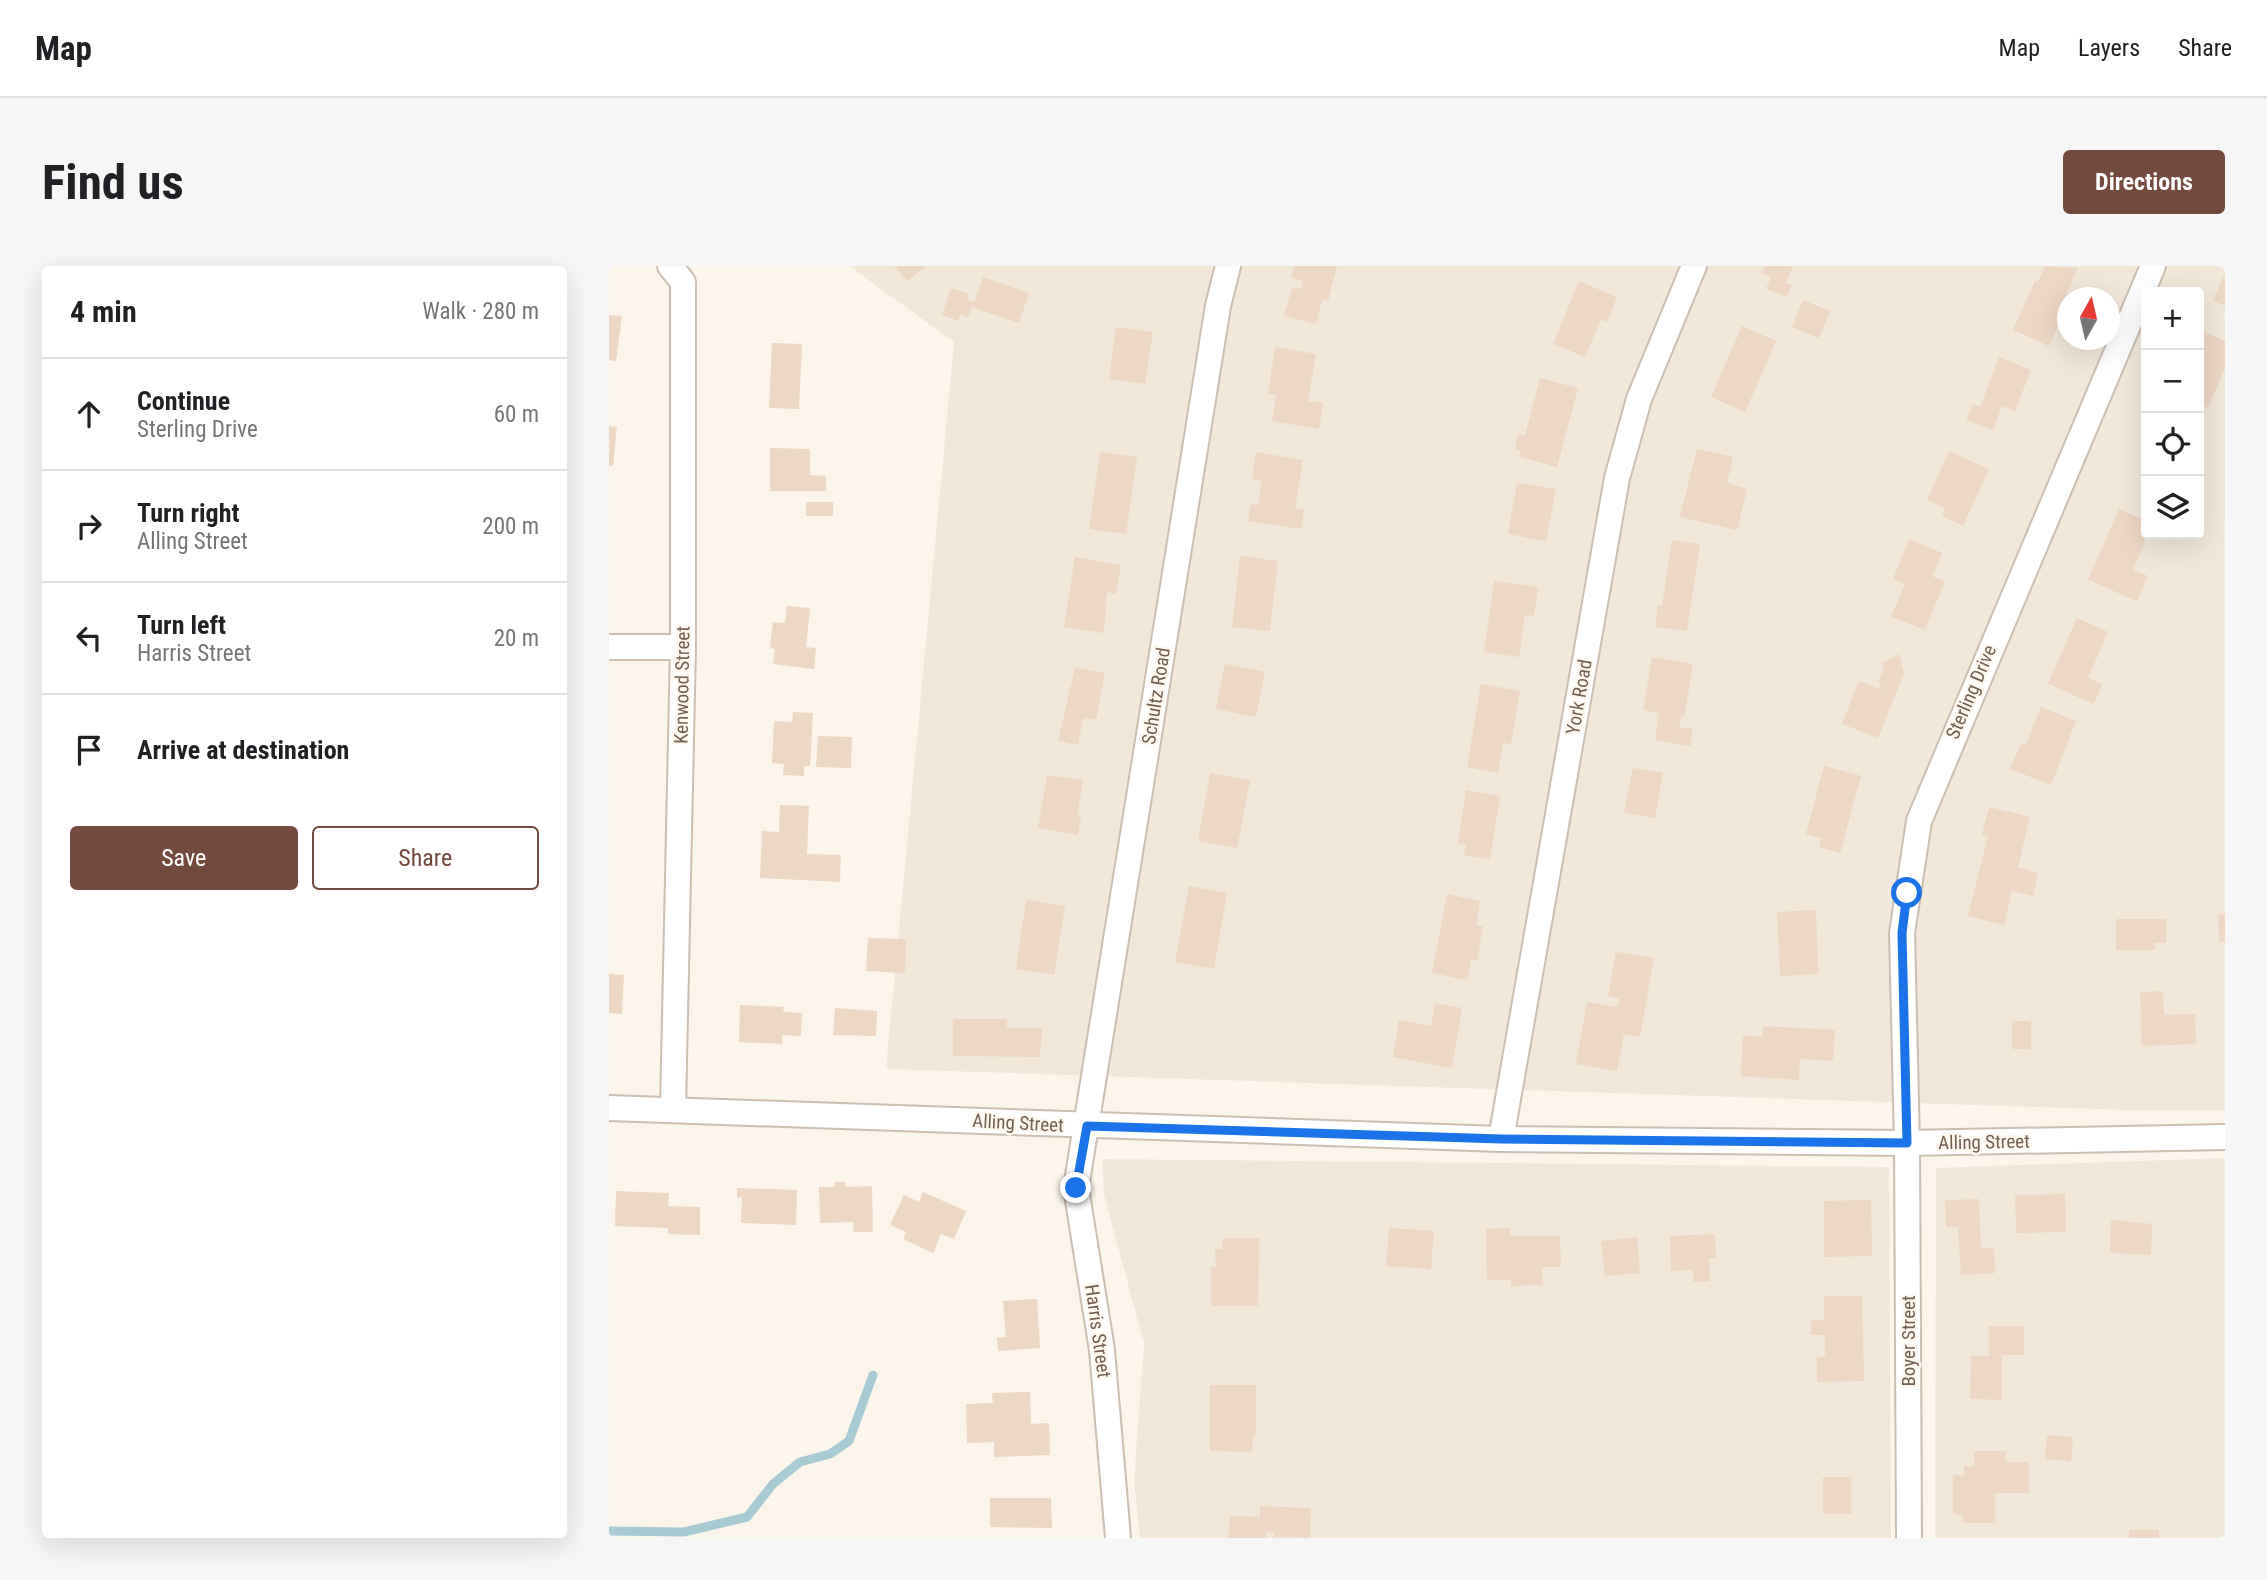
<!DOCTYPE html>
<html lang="en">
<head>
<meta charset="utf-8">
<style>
  body { margin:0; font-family:"Roboto Condensed",sans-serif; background:#f6f6f6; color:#202124 }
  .controls { position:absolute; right:21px; top:21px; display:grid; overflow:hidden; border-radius:7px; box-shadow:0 7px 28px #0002 }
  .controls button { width:63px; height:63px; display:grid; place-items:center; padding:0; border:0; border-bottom:2px solid #e0e0e0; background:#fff; color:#202124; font:35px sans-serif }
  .compass { position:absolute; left:1448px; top:21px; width:63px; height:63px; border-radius:50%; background:#fff; box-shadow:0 7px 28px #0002; rotate:8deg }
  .stop { position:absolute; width:21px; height:21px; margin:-16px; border:5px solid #1a73e8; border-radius:50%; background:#fff }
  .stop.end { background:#1a73e8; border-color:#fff; box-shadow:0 2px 7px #0008 }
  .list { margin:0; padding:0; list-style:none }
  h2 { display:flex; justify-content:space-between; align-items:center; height:91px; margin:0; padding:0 28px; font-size:30px }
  h2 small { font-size:23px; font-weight:400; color:#757577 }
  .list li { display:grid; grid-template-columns:46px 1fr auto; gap:21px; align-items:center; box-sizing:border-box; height:112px; padding:0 28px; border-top:2px solid #e0e0e0 }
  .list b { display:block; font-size:26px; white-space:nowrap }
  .list p { margin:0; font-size:23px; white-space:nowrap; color:#757577 }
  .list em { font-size:23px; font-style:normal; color:#757577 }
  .actions { display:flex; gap:14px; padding:21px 28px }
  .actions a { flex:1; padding:16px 0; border:2px solid #724b3e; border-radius:7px; text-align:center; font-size:24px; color:#724b3e }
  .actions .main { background:#724b3e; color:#fff }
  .icon { flex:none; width:38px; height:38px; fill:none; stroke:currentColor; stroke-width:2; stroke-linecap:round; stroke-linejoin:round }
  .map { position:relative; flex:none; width:1616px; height:1272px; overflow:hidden; border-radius:7px }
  header { display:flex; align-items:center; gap:42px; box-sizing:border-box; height:98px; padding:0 35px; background:#fff; border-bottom:2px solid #e0e0e0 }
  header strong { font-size:33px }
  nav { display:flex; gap:38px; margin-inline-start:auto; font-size:24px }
  .intro { display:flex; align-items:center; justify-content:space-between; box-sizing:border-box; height:168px; padding:0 42px }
  h1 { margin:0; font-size:49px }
  .button { padding:18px 32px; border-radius:7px; background:#724b3e; color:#fff; font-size:24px; font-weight:700 }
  main { display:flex; gap:42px; padding:0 42px }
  aside { flex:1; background:#fff; border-radius:7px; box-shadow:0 7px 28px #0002 }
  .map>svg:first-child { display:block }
  .residential { fill:#f1e8da; fill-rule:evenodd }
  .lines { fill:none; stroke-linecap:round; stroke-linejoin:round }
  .stream { stroke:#a8cbd3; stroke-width:9 }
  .building { fill:#edd7c5 }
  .street-casing { stroke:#ccbeb1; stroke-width:28 }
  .street { stroke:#fff; stroke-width:24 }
  .route { stroke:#1a73e8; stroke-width:9 }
  .labels { text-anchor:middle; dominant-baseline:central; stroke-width:5; stroke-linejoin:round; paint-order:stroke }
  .street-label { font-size:19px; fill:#735e50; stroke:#fdf9f1 }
</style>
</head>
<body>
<header>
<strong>Map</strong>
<nav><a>Map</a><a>Layers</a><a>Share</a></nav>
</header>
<div class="intro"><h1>Find us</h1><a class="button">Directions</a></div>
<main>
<aside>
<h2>4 min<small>Walk · 280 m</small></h2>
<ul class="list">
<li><svg class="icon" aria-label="ahead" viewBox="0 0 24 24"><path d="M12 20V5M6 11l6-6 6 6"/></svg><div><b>Continue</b><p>Sterling Drive</p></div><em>60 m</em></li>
<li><svg class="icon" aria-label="right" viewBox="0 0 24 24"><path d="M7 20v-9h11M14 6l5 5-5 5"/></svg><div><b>Turn right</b><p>Alling Street</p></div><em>200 m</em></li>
<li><svg class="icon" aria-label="left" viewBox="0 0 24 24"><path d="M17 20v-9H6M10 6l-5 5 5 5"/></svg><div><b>Turn left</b><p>Harris Street</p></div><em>20 m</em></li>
<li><svg class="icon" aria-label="arrive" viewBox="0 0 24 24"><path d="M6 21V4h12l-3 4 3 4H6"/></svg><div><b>Arrive at destination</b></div></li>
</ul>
<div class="actions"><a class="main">Save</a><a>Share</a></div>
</aside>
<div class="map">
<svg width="1616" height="1272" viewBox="0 0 1616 1272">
  <rect width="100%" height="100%" fill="#fbf5eb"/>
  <!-- residential -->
  <g class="residential">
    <path d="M240 0H1616V844H1519L277 803 345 76ZM1537 26H1590V268H1537ZM1458 32H1500V74H1458Z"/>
    <path d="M1616 892V1272H1326L1327 902Z"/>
    <path d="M493 893 1280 901 1282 1272H531L525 1214 535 1077 495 929Z"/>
  </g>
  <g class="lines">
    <!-- stream -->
    <path class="stream" d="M0 1265 75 1266 138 1251 164 1218 191 1196 221 1188 240 1175 264 1109"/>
  </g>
  <!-- building -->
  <g class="building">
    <path d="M285 0H318L298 15Z"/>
    <path d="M685 0H728L719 35 713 34 707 58 675 50 683 21 692 23 694 15 682 12Z"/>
    <path d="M1156 0H1184L1177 17 1183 19 1178 31 1157 23 1162 11 1153 8Z"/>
    <path d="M1436 0 1469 2 1457 28 1465 32H1458V38L1440 80 1404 64 1426 15 1429 16Z"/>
    <path d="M1616 7V40L1605 35V32Z"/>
    <path d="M374 11 420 27 410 57 363 41 359 51 351 48 349 55 333 49 342 22 360 28 358 34 365 36Z"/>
    <path d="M970 15 1008 31 998 56 992 53 976 91 944 78Z"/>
    <path d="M1194 34 1221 45 1210 72 1183 61Z"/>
    <path d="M0 49 13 50 7 95 0 94Z"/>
    <path d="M1133 60 1167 75 1136 146 1102 131Z"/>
    <path d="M507 61 544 66 536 118 500 113Z"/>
    <path d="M1591 64 1616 75V102L1599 142 1590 138Z"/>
    <path d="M163 77 193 78 190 143 160 142Z"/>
    <path d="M666 81 707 88 699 135 714 137 710 163 663 155 667 129 659 128Z"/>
    <path d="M1390 91 1422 104 1406 145 1393 140 1384 164 1357 154 1364 138 1371 141Z"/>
    <path d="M931 112 969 122 948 201 910 191 912 185 906 183 909 168 916 170Z"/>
    <path d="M0 160 8 161 4 200H0Z"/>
    <path d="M161 182 201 183V209L217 210V225H161Z"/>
    <path d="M1088 183 1124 191 1118 217 1138 223 1128 264 1071 251Z"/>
    <path d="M1340 185 1380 203 1354 260 1333 250 1336 242 1318 234Z"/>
    <path d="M491 186 528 191 517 268 480 263Z"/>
    <path d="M647 186 694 194 686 243 695 244 692 263 639 255 642 238 649 239 653 214 643 213Z"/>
    <path d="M908 217 947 223 937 275 899 268Z"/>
    <rect x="197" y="236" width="27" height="14"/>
    <path d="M1510 243 1537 255 1539 268 1524 304 1539 310 1528 335 1479 314Z"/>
    <path d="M1300 273 1333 287 1323 310 1336 315 1316 364 1282 351 1296 318 1284 313Z"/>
    <path d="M1063 274 1091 278 1078 365 1046 361 1049 339 1053 340Z"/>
    <path d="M631 290 669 295 661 365 623 361Z"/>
    <path d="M466 291 512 299 507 328 498 326 495 367 455 361Z"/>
    <path d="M885 315 929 321 925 350 916 349 910 391 875 386Z"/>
    <path d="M178 340 201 342 197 381 207 382 205 403 164 398 166 383 161 382 164 356 176 357Z"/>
    <path d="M1468 352 1499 366 1479 412 1493 418 1485 438 1439 418Z"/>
    <path d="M1290 388 1295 407 1269 472 1233 458 1250 415 1273 424 1270 415 1275 402 1273 397Z"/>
    <path d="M1043 391 1084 398 1075 452 1072 451 1070 461 1084 463 1081 480 1046 474 1050 447 1034 444Z"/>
    <path d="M616 398 656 406 647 451 607 443Z"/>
    <path d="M466 402 496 407 487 454 474 452 469 479 449 475Z"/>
    <path d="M872 418 911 425 902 478 894 477 889 507 858 501Z"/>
    <path d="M1432 441 1467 455 1442 519 1401 503 1412 477 1417 479Z"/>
    <path d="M184 446 204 447 201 500H195V510L174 509 175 498 163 497 165 455 183 456Z"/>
    <path d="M209 470 243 471 242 502 207 501Z"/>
    <path d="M1215 500 1252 510 1231 587 1210 581 1212 572 1197 568Z"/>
    <path d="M1024 502 1054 507 1046 552 1015 547Z"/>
    <path d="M601 507 641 514 628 582 589 575Z"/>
    <path d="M438 509 474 514 468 551H472L469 569 429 562Z"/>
    <path d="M857 524 891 530 881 593 855 589 857 578 849 577Z"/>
    <path d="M171 539 200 540 198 588 232 589 231 616 151 612 153 565 170 566Z"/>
    <path d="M1380 541 1421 551 1409 601 1429 607 1424 630 1403 625 1395 659 1359 650 1379 570 1373 569Z"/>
    <path d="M580 620 618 627 605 703 566 696Z"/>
    <path d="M838 628 871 635 867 659 874 661 868 695 862 694 858 714 823 707Z"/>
    <path d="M417 634 456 640 445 709 407 703Z"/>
    <path d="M1207 644 1209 708 1171 710 1168 646Z"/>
    <path d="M1609 648H1616V676H1610Z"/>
    <path d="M1507 653H1557V677H1546V684H1507Z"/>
    <path d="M259 672 297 673 296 707 257 705Z"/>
    <path d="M1007 686 1045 692 1031 771 1015 768 1008 805 967 798 978 736 1009 741 1010 732 999 730Z"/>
    <path d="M0 708 15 709 13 748 0 747Z"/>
    <path d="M1554 725 1555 749 1586 748 1587 778 1533 780 1531 726Z"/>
    <path d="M826 737 853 742 843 802 784 791 790 754 822 760Z"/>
    <path d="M131 739 175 741 174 746 193 747 192 770 173 769V778L130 776Z"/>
    <path d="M226 742 268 745 267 770 224 769Z"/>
    <path d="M344 753H398V762H433L431 791 344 790Z"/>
    <rect x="1403" y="755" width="19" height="28"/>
    <path d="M1154 760 1226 764 1224 795 1191 793 1190 814 1132 810 1134 769 1153 771Z"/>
    <path d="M226 916H236V921L263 920 264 966H245L244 956 211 957 210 921H226Z"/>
    <path d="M128 922 188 924 187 959 132 957 133 931 128 932Z"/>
    <path d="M7 925 60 927 59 940 91 941V969L59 968V962L6 960Z"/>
    <path d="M314 926 357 945 345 973 332 968 324 987 294 973 297 966 281 959 295 929 310 936Z"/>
    <path d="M1456 928 1457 966 1407 967 1406 929Z"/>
    <path d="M1370 933 1372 982H1385L1386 1007 1352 1009 1349 961H1337L1336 934Z"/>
    <path d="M1262 934 1263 990 1215 991V935Z"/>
    <path d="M1502 954 1543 958 1542 989 1501 987Z"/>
    <path d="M780 962 825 965 822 1003 777 1000Z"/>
    <path d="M901 962V970H951L952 1001H933L934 1019 902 1020V1014H878L877 963Z"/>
    <path d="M1106 968 1107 992H1100L1101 1015 1085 1016 1084 1004 1062 1005 1061 970Z"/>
    <path d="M1028 971 1031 1007 996 1010 992 975Z"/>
    <path d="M614 972H650L649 1040H602V1001H607L606 983H613Z"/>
    <path d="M1215 1030H1253L1255 1115 1208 1116V1091H1216V1069H1202V1054H1215Z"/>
    <path d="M428 1033 431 1082 389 1085 388 1072 397 1071 394 1035Z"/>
    <path d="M1380 1060H1415V1089H1393V1134L1361 1133 1362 1090H1380Z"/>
    <path d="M601 1119H647V1169L644 1170 643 1186 601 1185Z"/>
    <path d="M421 1126 422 1158 440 1157 441 1189 385 1191V1176L358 1177 357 1138 384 1137 383 1127Z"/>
    <path d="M1438 1169 1464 1171 1462 1195 1436 1193Z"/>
    <path d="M1365 1185H1397V1196H1420V1227H1386V1257H1354V1249L1344 1248V1209L1355 1210V1200H1365Z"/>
    <rect x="1214" y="1211" width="28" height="37"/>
    <path d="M381 1232H442L443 1262 381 1261Z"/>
    <path d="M651 1240 702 1242 701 1272 665 1271V1266L657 1265V1272H620L621 1250 651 1251Z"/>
    <rect x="1520" y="1264" width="30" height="8"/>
  </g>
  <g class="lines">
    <defs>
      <g id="street">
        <path d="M61 0 74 16V381L64 842"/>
        <path d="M0 381H74"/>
        <path d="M0 842 892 873 1298 877 1616 871"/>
        <path d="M892 873 1008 212 1030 133 1085 0"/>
        <path d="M509 1272 493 1084 467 922 609 40 619 0"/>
        <path d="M1300 1272 1298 877 1293 667 1310 555 1544 0"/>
      </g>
    </defs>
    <!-- street casing -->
    <use href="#street" class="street-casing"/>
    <!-- street -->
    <use href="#street" class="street"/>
  </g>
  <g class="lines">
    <!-- route -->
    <path class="route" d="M467 922 478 860 892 873 1298 877 1293 667 1298 627"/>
  </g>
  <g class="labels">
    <!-- street labels -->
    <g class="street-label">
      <text transform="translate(73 419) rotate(-89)">Kenwood Street</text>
      <text transform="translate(1362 426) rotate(-67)">Sterling Drive</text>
      <text transform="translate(547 430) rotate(-81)">Schultz Road</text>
      <text transform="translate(970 431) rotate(-80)">York Road</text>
      <text transform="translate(409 857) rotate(3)">Alling Street</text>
      <text transform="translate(1375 876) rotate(-1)">Alling Street</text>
      <text transform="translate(489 1065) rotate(82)">Harris Street</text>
      <text transform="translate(1299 1075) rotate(-90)">Boyer Street</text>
    </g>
  </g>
</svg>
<div class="controls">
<button>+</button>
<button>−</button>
<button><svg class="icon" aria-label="locate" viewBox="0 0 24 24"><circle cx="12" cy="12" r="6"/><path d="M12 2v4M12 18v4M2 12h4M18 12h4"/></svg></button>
<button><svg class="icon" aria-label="layers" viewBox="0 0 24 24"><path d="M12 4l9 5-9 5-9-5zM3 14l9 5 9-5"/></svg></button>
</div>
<svg class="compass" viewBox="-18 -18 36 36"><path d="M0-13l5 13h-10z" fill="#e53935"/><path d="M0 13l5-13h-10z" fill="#757577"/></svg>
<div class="stop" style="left:1298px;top:627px"></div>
<div class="stop end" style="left:467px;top:922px"></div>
</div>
</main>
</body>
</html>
